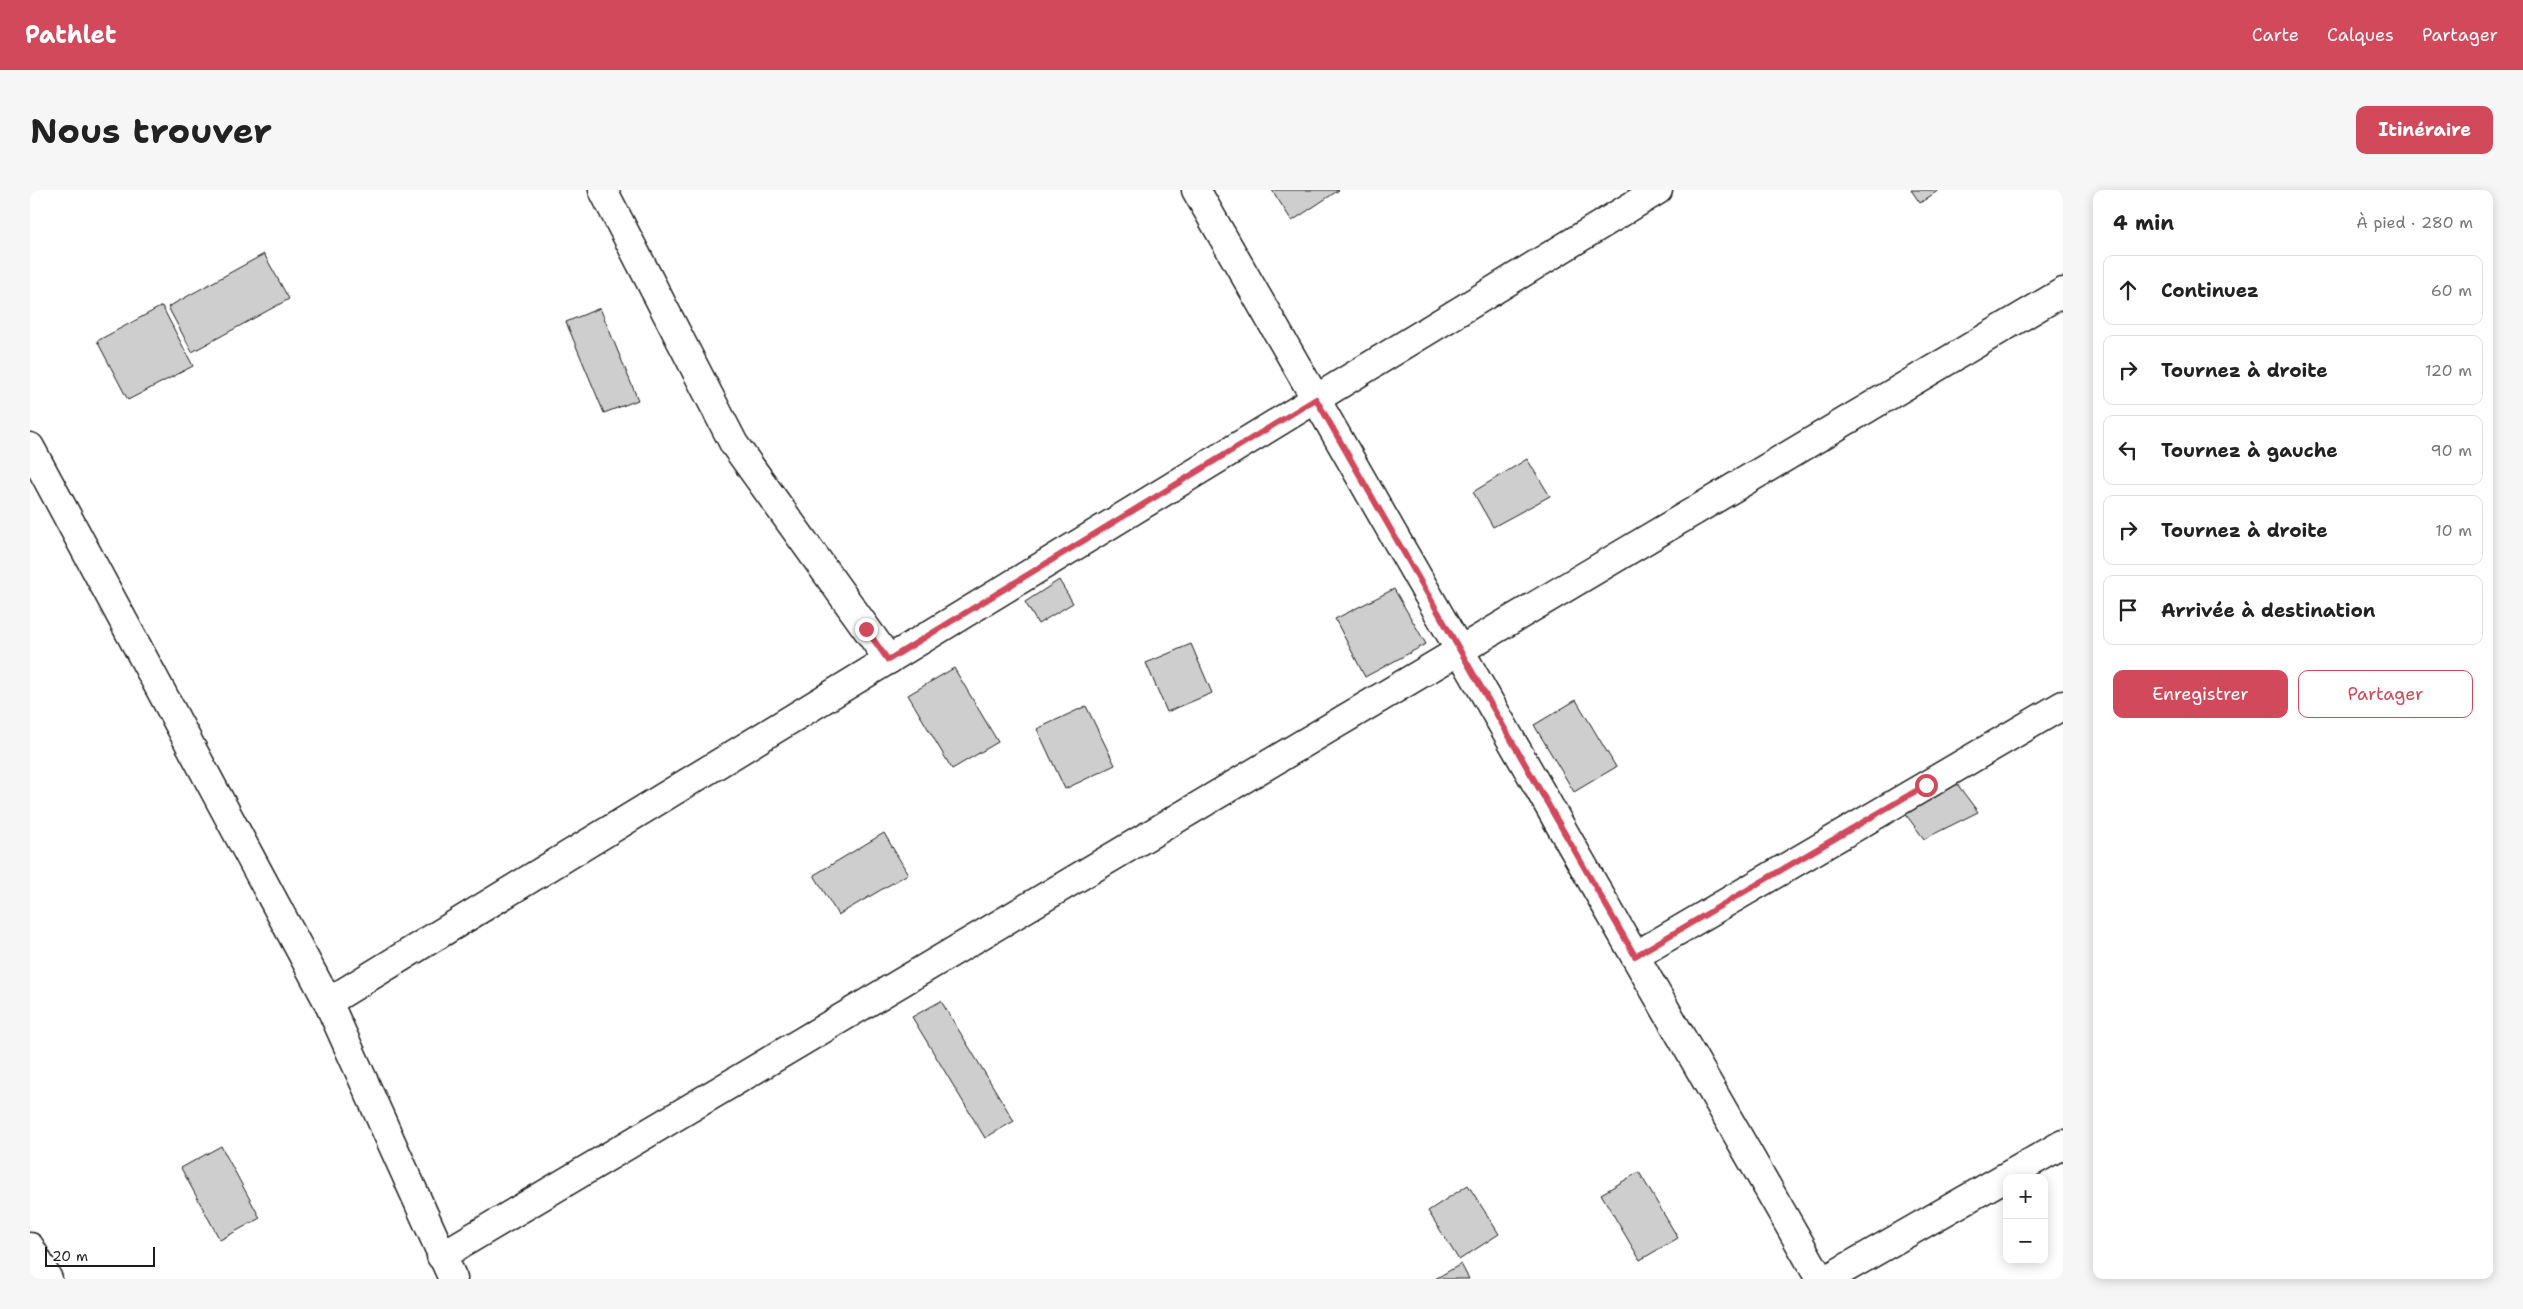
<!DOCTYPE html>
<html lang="fr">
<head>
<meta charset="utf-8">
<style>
  body { margin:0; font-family:"Shantell Sans",sans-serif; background:#f6f6f6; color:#222 }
  .controls { position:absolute; right:15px; bottom:15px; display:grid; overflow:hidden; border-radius:10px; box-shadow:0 2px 12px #0003 }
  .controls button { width:45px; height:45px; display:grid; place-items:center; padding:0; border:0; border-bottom:1px solid #e0e0e0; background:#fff; color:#222; font:25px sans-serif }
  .scale { position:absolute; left:15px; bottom:12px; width:110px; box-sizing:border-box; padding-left:5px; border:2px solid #1c1c1c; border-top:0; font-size:14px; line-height:18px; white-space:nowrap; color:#1c1c1c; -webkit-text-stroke:4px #fff; paint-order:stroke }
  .stop { position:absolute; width:15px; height:15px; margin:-11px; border:4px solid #d1495b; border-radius:50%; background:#fff }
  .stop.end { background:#d1495b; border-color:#fff; box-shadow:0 1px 5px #0008 }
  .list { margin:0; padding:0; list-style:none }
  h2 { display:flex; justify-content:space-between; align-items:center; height:65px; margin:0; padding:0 20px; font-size:21px }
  h2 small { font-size:16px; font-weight:400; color:#767676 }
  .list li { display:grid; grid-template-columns:32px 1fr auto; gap:15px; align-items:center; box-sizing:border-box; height:70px; margin:0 10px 10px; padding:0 10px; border:1px solid #e0e0e0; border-radius:10px }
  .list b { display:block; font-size:19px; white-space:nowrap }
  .list em { font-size:16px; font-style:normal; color:#767676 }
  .actions { display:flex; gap:10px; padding:15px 20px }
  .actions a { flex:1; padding:11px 0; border:1px solid #d1495b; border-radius:10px; text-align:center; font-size:18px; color:#d1495b }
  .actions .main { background:#d1495b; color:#fff }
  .icon { flex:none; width:28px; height:28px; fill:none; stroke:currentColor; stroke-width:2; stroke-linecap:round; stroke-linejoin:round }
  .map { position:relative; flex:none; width:2033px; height:1089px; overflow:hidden; border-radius:10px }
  header { display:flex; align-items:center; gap:30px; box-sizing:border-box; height:70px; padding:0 25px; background:#d1495b; color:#fff }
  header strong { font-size:24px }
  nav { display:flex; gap:28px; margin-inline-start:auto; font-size:18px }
  .intro { display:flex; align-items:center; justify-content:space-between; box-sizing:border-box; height:120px; padding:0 30px }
  h1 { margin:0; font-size:35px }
  .button { padding:12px 22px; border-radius:10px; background:#d1495b; color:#fff; font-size:18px; font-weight:700 }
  main { display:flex; gap:30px; padding:0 30px }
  aside { flex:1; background:#fff; border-radius:10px; box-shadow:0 2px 12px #0003 }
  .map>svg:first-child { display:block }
  .building { fill:#cecece; stroke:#1c1c1c }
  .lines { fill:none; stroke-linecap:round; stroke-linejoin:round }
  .street-casing { stroke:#1c1c1c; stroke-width:31 }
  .street { stroke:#fff; stroke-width:28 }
  .route { stroke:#d1495b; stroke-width:6 }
</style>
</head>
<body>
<header>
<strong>Pathlet</strong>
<nav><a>Carte</a><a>Calques</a><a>Partager</a></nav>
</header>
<div class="intro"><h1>Nous trouver</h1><a class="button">Itinéraire</a></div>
<main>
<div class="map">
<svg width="2033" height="1089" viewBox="0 0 2033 1089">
  <rect width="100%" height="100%" fill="#fff"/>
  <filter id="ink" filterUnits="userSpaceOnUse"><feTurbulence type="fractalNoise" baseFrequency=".02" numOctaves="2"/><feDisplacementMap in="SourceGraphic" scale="10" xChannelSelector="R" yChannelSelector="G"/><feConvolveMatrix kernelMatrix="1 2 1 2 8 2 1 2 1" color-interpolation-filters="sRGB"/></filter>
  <g filter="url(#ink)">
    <!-- building -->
    <g class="building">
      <path d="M1242 0H1309L1262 31Z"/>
      <path d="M1881 0H1909L1890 13Z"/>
      <path d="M234 64 259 109 162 162 138 117Z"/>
      <path d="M132 116 163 176 98 210 67 151Z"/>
      <path d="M570 118 608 210 574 223 536 132Z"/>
      <path d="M1497 269 1520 306 1463 337 1443 302Z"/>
      <path d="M1029 390 1043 413 1008 434 995 412Z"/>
      <path d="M1364 399 1396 454 1335 487 1305 429Z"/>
      <path d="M1161 454 1182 503 1137 522 1116 473Z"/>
      <path d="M924 478 968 552 922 579 878 505Z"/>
      <path d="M1546 510 1586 577 1544 602 1504 535Z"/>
      <path d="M1056 516 1085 575 1035 599 1007 539Z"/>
      <path d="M1927 594 1948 622 1894 649 1874 622Z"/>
      <path d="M854 643 878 684 808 725 784 685Z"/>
      <path d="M911 811 984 931 955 948 882 827Z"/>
      <path d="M191 956 230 1028 190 1050 151 978Z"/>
      <path d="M1609 982 1648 1048 1610 1070 1571 1004Z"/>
      <path d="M1438 995 1469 1044 1429 1070 1398 1021Z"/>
      <path d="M1431 1074 1439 1089H1405Z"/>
    </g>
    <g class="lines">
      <defs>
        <g id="street">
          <path d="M573 0 704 254 859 470"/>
          <path d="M1166 0 1790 1089"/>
          <path d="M0 257 298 812 423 1089"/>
          <path d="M1605 766 2033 515"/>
          <path d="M298 812 1628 0"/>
          <path d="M0 1057 18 1089"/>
          <path d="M411 1066 2033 102"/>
          <path d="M1797 1089 2033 954"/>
        </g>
      </defs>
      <!-- street casing -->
      <use href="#street" class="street-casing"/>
      <!-- street -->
      <use href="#street" class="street"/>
    </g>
  </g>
  <g class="lines" filter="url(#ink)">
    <!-- route -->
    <path class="route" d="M836 439 858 470 1286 209 1605 766 1896 595"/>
  </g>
</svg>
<div class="controls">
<button>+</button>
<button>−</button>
</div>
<div class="scale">20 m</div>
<div class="stop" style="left:1896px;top:595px"></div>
<div class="stop end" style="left:836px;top:439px"></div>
</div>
<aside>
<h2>4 min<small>À pied · 280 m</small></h2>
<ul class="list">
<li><svg class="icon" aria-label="ahead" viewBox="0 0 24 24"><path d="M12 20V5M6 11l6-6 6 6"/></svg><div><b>Continuez</b></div><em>60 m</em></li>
<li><svg class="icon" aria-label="right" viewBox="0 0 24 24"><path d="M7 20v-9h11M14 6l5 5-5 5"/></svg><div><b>Tournez à droite</b></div><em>120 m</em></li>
<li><svg class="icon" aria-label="left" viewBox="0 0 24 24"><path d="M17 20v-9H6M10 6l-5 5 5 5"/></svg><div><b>Tournez à gauche</b></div><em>90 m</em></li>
<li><svg class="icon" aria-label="right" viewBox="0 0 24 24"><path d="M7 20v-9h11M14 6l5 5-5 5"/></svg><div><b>Tournez à droite</b></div><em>10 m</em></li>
<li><svg class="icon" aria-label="arrive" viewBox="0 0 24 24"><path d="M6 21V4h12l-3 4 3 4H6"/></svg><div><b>Arrivée à destination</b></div></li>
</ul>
<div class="actions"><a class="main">Enregistrer</a><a>Partager</a></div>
</aside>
</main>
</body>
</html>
